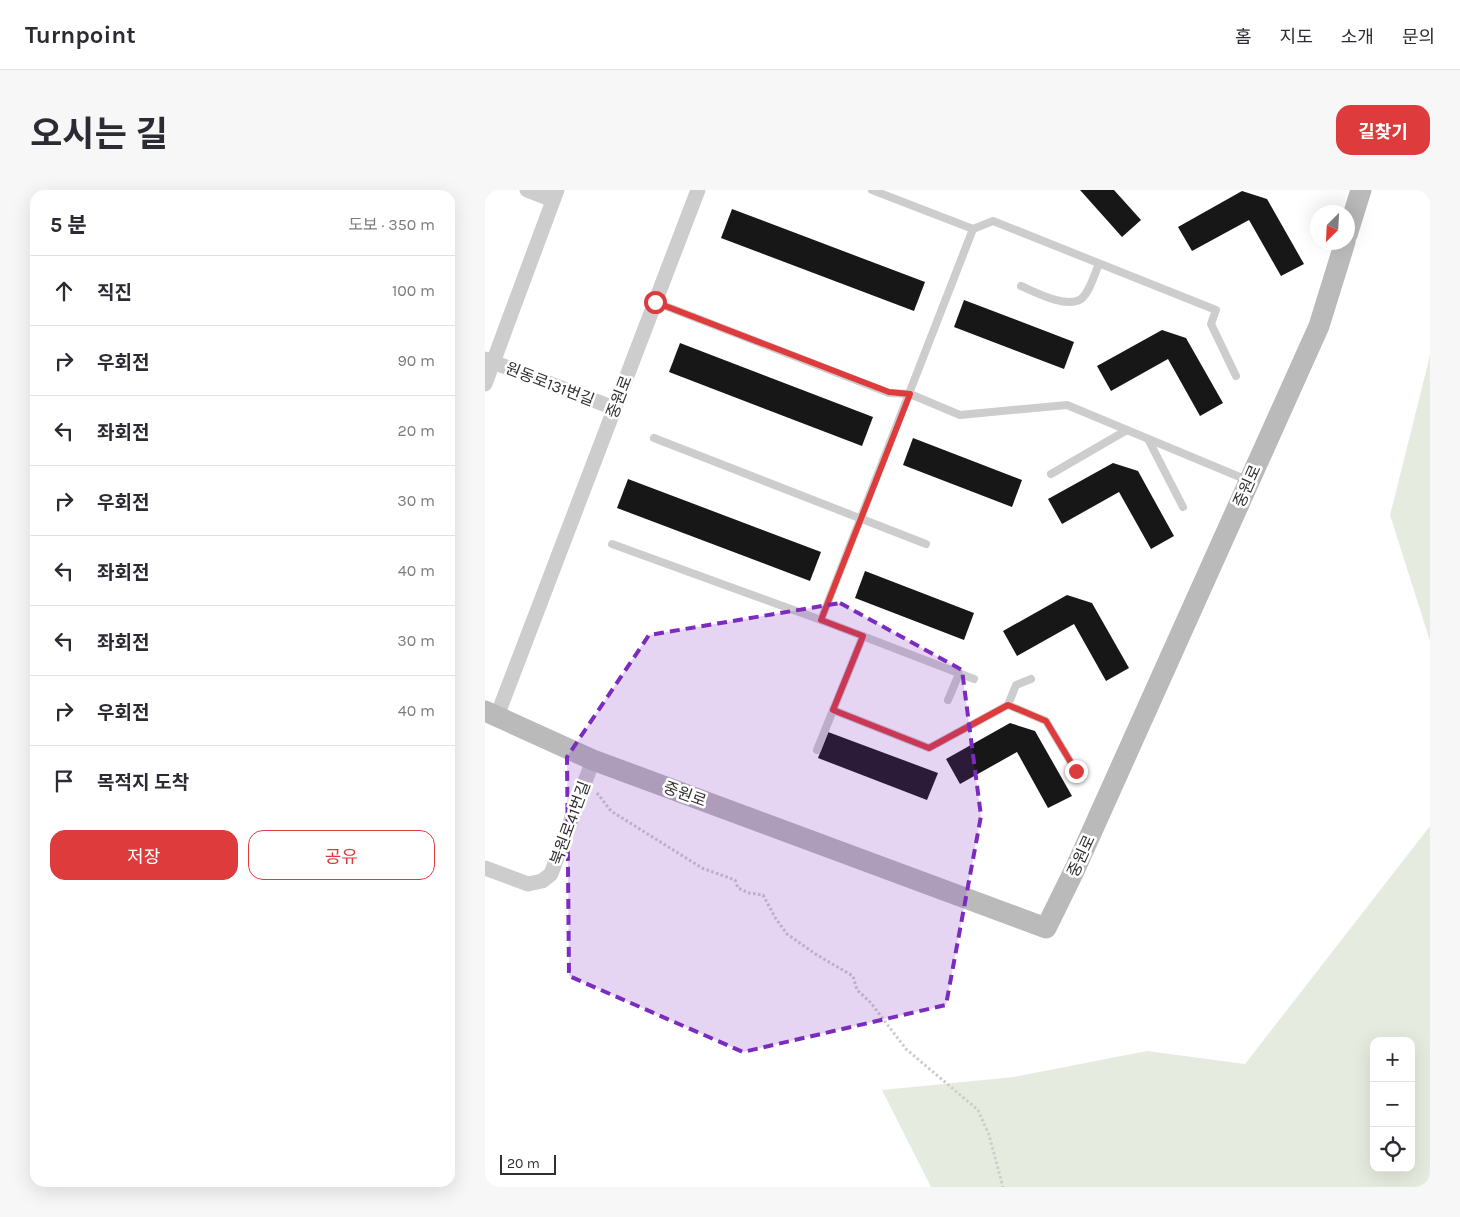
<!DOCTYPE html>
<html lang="ko">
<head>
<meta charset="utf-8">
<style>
  body { margin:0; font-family:Karla,"Noto Sans KR",sans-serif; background:#f7f7f7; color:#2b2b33 }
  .controls { position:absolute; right:15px; bottom:15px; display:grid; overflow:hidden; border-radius:10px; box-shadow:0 5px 20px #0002 }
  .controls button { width:45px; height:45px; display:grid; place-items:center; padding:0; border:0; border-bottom:1px solid #e1e1e2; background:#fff; color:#2b2b33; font:25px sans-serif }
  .compass { position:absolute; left:825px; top:15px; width:45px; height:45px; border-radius:50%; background:#fff; box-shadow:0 5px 20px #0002; rotate:204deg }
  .scale { position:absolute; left:15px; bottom:12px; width:56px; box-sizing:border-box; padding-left:5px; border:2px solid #303030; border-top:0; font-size:14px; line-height:18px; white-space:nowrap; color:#303030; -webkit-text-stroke:4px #fff; paint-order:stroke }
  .stop { position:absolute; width:15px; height:15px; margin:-11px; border:4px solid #de3b3d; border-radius:50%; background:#fff }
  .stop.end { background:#de3b3d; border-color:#fff; box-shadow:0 1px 5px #0008 }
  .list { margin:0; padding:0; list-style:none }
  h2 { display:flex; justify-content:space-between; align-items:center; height:65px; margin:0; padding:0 20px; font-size:21px }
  h2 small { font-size:16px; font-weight:400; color:#7c7c81 }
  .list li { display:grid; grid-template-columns:32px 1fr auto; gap:15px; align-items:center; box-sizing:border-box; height:70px; padding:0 20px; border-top:1px solid #e1e1e2 }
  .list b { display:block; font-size:19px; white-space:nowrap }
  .list em { font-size:16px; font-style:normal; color:#7c7c81 }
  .actions { display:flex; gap:10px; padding:15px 20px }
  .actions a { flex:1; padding:11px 0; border:1px solid #de3b3d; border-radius:15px; text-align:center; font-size:18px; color:#de3b3d }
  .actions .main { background:#de3b3d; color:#fff }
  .icon { flex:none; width:28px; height:28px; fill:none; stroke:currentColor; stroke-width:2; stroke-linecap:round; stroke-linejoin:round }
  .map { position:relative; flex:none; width:945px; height:997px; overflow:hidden; border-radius:15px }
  header { display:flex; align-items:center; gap:30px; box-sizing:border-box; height:70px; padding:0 25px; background:#fff; border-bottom:1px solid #e1e1e2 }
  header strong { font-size:24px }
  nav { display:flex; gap:28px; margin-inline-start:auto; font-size:18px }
  .intro { display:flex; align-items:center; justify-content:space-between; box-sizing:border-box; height:120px; padding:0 30px }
  h1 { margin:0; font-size:35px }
  .button { padding:12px 22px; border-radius:15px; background:#de3b3d; color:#fff; font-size:18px; font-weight:700 }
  main { display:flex; gap:30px; padding:0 30px }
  aside { flex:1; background:#fff; border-radius:15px; box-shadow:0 5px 20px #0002 }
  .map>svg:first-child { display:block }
  .green { fill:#e5ecdf; fill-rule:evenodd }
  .building { fill:#171717 }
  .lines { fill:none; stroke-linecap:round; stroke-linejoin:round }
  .path { stroke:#cdcdcd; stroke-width:3; stroke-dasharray:2.5 2.5; stroke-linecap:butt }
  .lane { stroke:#cdcdcd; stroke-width:8 }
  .street { stroke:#cdcdcd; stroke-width:15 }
  .secondary { stroke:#bababa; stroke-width:21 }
  .route { stroke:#de3b3d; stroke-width:6 }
  .marked { fill:#7b2cbf; fill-opacity:0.2; stroke:#7b2cbf; stroke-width:4; stroke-dasharray:10 6; stroke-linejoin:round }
  .labels { text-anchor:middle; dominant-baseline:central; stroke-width:5; stroke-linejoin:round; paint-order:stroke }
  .street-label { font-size:16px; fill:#303030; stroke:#fff }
</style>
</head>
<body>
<header>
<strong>Turnpoint</strong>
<nav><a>홈</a><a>지도</a><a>소개</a><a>문의</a></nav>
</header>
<div class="intro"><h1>오시는 길</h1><a class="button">길찾기</a></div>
<main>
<aside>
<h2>5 분<small>도보 · 350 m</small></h2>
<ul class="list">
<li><svg class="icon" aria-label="ahead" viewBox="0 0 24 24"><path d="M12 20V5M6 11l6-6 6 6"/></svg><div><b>직진</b></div><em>100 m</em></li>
<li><svg class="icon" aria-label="right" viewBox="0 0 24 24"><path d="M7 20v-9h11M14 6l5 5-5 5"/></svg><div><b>우회전</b></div><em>90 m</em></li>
<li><svg class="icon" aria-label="left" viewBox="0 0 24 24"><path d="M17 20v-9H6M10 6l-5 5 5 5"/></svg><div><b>좌회전</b></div><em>20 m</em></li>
<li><svg class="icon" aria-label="right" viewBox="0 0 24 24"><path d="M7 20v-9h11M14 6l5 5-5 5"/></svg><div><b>우회전</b></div><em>30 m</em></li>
<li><svg class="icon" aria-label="left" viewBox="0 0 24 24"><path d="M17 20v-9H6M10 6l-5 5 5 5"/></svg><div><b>좌회전</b></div><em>40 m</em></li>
<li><svg class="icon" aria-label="left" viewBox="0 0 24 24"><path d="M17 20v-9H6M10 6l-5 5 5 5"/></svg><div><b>좌회전</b></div><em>30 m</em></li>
<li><svg class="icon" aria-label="right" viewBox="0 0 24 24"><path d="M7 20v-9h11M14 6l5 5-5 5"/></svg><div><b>우회전</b></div><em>40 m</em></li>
<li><svg class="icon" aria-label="arrive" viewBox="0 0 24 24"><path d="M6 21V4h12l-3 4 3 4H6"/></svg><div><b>목적지 도착</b></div></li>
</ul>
<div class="actions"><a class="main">저장</a><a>공유</a></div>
</aside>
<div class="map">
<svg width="945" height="997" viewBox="0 0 945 997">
  <rect width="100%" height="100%" fill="#fff"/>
  <!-- green -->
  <g class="green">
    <path d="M945 165V451L905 325Z"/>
    <path d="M945 636V997H446L397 900 529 887 662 861 760 874ZM889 851H926V978H889Z"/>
  </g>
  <!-- building -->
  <g class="building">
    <path d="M595 0H629L656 30 637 47Z"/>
    <path d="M757 1 782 9 819 74 796 86 764 30 707 61 693 37Z"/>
    <path d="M247 19 440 92 429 121 236 48Z"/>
    <path d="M479 110 589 152 579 179 469 137Z"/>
    <path d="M677 140 701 148 738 213 715 226 683 169 626 201 612 176Z"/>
    <path d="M195 153 388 227 377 256 184 182Z"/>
    <path d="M428 248 537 290 527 317 418 275Z"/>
    <path d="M628 273 653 281 689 346 666 359 634 302 577 334 563 309Z"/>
    <path d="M143 289 336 362 325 391 132 318Z"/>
    <path d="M380 381 489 423 479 450 370 408Z"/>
    <path d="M582 405 607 413 644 478 621 491 589 434 532 466 518 441Z"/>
    <path d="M525 533 550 541 587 606 563 618 532 562 475 594 461 569Z"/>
    <path d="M343 542 453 583 442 610 333 568Z"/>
  </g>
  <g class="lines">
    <!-- path -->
    <path class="path" d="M112 603 126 621 217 678 250 690 253 698 264 703 278 705 291 729 302 744 332 765 368 786 372 800 386 813 421 859 493 920 504 945 518 997"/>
    <!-- lane -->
    <g class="lane">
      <path d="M387 0 488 39 508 31 731 120 726 134 751 186"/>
      <path d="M536 96C550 102 582 119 596 109 605 102 609 85 614 74"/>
      <path d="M170 112 404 203 425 204 475 225 582 215 762 290"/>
      <path d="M169 248 441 354"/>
      <path d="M663 249 698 317"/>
      <path d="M566 284 642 240"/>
      <path d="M127 354 336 430 489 489"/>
      <path d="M336 430 488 39"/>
      <path d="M463 510 474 484"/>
      <path d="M523 515 531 495 546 489"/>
      <path d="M348 520 444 558 523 515 561 531 591 581"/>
      <path d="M332 560 378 446"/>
    </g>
    <!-- street -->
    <g class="street">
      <path d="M42 0 68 10"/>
      <path d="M0 169 129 218"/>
      <path d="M0 194 72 0"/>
      <path d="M12 526 213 0"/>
      <path d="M0 678 43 694 57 691 66 684 108 570"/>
    </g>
    <!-- secondary -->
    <g class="secondary">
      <path d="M862 45 876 0"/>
      <path d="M0 521 108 570 561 738 590 679 834 136 860 52"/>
    </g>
  </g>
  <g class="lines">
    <!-- route -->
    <path class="route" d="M170 112 404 202 425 204 336 430 378 446 348 520 444 558 523 515 561 531 591 581"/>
  </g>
  <!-- marked area -->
  <path class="marked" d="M355 413 477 480 496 626 461 815 258 862 84 786 82 567 164 445Z"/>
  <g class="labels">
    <!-- street labels -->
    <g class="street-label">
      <text transform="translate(65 194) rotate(21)">원동로131번길</text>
      <text transform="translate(134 207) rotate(-69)">중원로</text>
      <text transform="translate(762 296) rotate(-66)">중원로</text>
      <text transform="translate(200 604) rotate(20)">중원로</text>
      <text transform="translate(85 633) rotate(-70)">북원로41번길</text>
      <text transform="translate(596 666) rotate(-65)">중원로</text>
    </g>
  </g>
</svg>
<div class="controls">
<button>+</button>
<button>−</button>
<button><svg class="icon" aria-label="locate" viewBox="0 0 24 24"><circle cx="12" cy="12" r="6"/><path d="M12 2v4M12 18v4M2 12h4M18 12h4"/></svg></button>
</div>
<svg class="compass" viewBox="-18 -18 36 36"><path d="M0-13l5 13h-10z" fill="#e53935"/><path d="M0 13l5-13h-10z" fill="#7c7c81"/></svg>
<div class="scale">20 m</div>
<div class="stop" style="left:170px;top:112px"></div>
<div class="stop end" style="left:591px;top:581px"></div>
</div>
</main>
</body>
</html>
